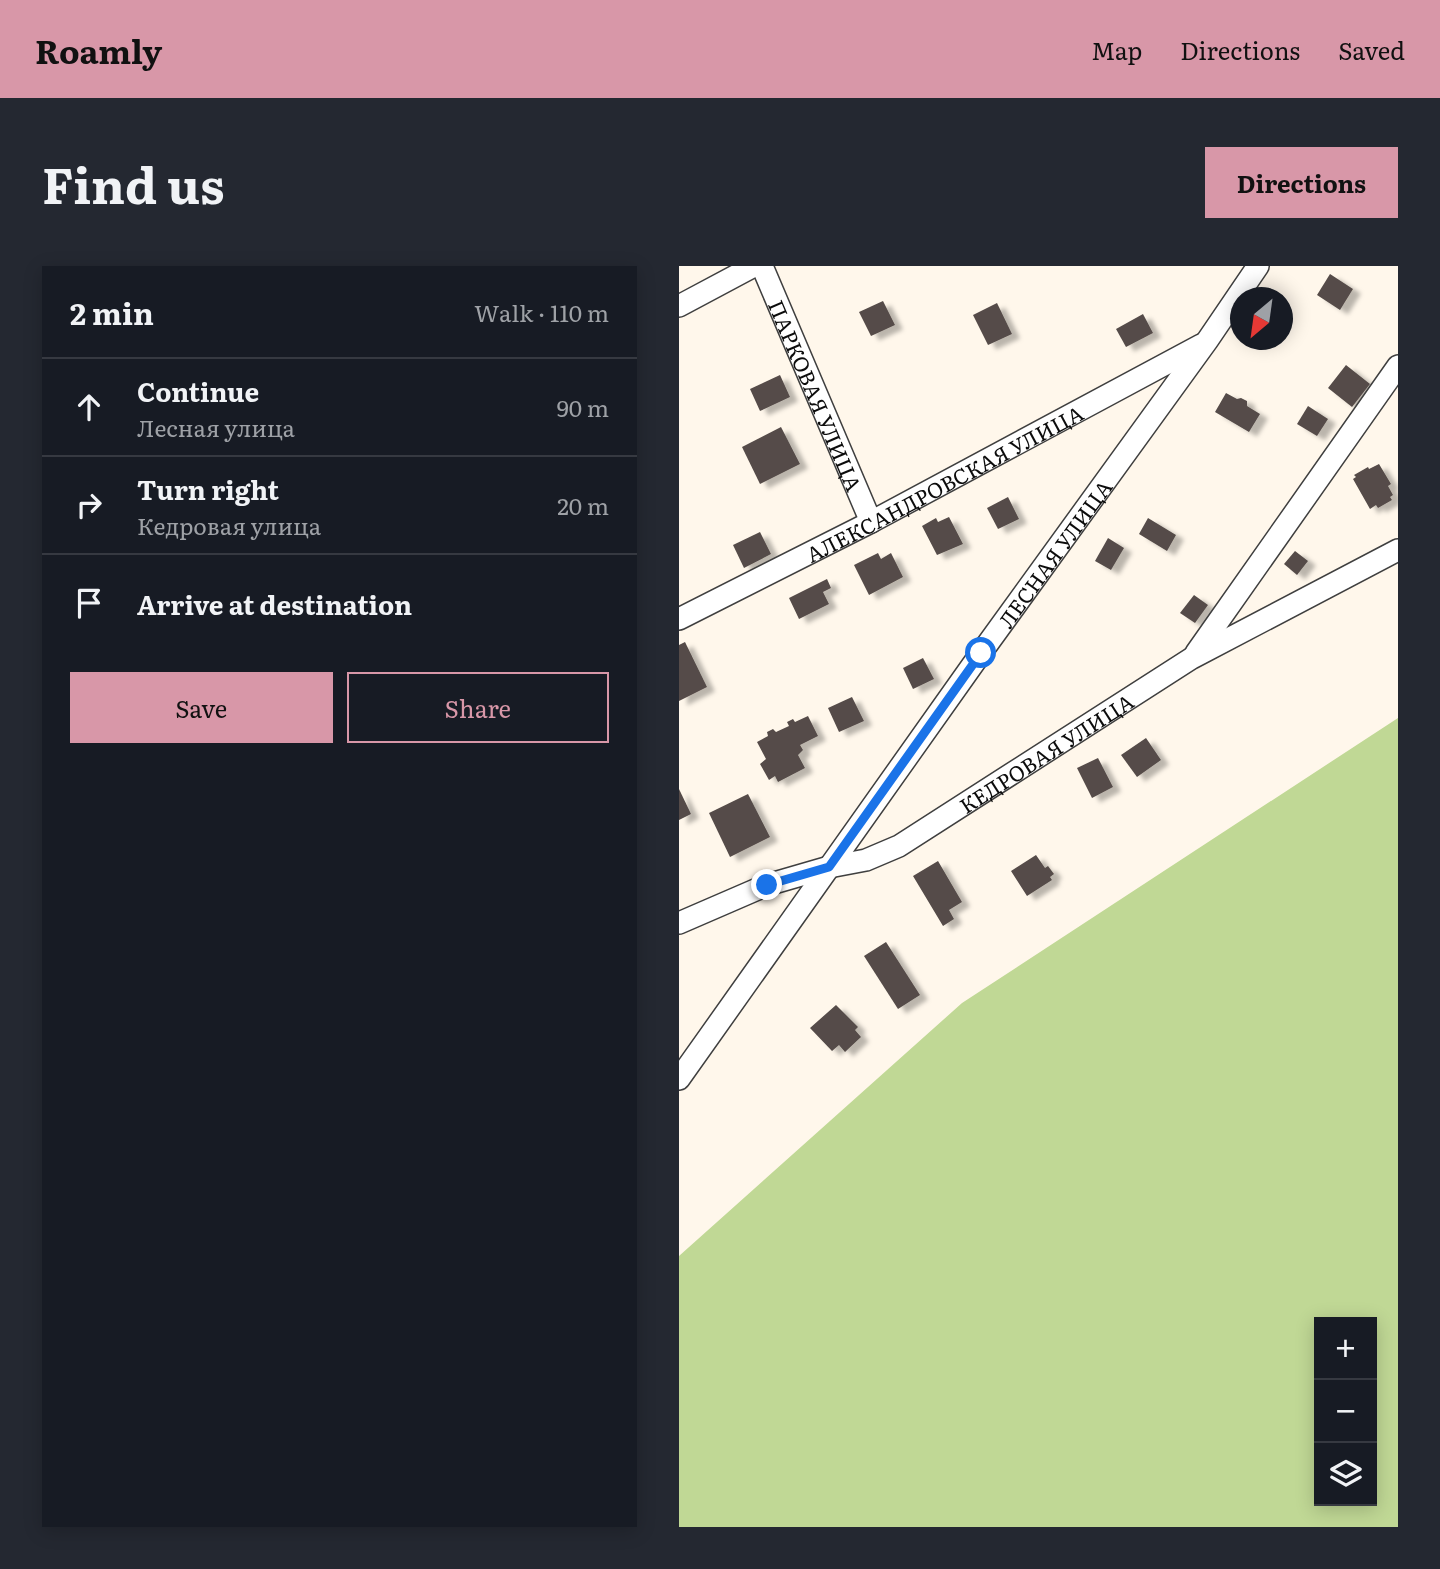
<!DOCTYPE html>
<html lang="en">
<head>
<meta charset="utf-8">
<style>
  body { margin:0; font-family:Literata,serif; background:#242831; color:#f1f3f6 }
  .controls { position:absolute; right:21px; bottom:21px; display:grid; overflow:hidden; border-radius:0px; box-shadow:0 4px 18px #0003 }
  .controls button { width:63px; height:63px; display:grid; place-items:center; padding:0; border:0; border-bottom:2px solid #363941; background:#171b24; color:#f1f3f6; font:35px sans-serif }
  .compass { position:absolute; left:551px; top:21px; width:63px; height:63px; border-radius:50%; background:#171b24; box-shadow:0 4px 18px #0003; rotate:209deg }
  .stop { position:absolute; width:21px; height:21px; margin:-16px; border:5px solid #1a73e8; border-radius:50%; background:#fff }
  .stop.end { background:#1a73e8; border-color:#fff; box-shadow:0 2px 7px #0008 }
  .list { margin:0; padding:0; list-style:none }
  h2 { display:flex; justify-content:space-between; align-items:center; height:91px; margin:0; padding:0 28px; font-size:30px }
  h2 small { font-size:23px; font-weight:400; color:#9ea1a6 }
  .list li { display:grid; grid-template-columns:46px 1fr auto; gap:21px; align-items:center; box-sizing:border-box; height:98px; padding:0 28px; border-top:2px solid #363941 }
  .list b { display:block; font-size:26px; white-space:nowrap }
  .list p { margin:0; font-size:23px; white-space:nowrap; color:#9ea1a6 }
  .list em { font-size:23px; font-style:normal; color:#9ea1a6 }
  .actions { display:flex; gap:14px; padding:21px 28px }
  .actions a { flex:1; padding:16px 0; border:2px solid #d897a8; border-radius:0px; text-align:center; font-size:24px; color:#d897a8 }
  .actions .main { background:#d897a8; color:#111 }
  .icon { flex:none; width:38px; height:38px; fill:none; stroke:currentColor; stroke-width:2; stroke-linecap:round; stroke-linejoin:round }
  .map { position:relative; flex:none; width:719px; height:1261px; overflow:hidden; border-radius:0px }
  header { display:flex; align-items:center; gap:42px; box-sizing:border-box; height:98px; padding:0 35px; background:#d897a8; color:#111 }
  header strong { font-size:33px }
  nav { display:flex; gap:38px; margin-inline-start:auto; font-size:24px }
  .intro { display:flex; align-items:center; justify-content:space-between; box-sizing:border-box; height:168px; padding:0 42px }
  h1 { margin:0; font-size:49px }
  .button { padding:18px 32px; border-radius:0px; background:#d897a8; color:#111; font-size:24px; font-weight:700 }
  main { display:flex; gap:42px; padding:0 42px }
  aside { flex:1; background:#171b24; border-radius:0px; box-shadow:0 4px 18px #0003 }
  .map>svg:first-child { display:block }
  .forest { fill:#c0d895; fill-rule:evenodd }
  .building { fill:#544b48; filter:url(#shadow) }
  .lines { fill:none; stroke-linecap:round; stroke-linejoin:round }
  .minor-casing { stroke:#3f3f3f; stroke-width:24 }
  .minor { stroke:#fff; stroke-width:21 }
  .route { stroke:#1a73e8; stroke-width:9 }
  .labels { text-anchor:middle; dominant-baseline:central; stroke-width:7; stroke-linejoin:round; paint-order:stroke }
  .street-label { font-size:21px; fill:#0c0c0c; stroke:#fff }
</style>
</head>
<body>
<header>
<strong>Roamly</strong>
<nav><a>Map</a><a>Directions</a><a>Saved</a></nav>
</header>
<div class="intro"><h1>Find us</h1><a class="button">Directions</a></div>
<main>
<aside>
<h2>2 min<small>Walk · 110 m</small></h2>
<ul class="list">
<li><svg class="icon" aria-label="ahead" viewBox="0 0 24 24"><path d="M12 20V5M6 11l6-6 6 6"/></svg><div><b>Continue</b><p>Лесная улица</p></div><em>90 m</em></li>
<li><svg class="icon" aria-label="right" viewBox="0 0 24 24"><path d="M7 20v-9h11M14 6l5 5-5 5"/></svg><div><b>Turn right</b><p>Кедровая улица</p></div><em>20 m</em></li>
<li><svg class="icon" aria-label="arrive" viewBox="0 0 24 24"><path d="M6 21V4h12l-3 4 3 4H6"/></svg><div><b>Arrive at destination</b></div></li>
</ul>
<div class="actions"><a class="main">Save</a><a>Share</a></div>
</aside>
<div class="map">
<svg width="719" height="1261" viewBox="0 0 719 1261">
  <defs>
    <filter id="shadow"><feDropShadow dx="8" dy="4.5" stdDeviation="2" flood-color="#0004"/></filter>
  </defs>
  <rect width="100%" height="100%" fill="#fff7eb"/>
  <!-- forest -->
  <path class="forest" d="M719 452V1261H0V990L283 737ZM640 1056H693V1235H640Z"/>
  <!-- building -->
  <g class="building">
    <path d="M651 8 674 23 661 44 638 29Z"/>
    <path d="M204 35 216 59 192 70 180 46Z"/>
    <path d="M318 37 333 68 309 79 294 49Z"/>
    <path d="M464 48 474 67 447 81 437 63Z"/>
    <path d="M667 99 691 118 673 141 649 122Z"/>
    <path d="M101 109 111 131 81 145 71 123Z"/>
    <path d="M547 127 558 133 562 132 568 135V140L581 148 570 166 536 146Z"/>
    <path d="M629 140 649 153 638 170 618 158Z"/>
    <path d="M102 161 121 198 81 218 63 181Z"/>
    <path d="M700 198 712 218 709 220 714 229 711 231 713 234 699 242 697 239 691 243 674 213 677 211 675 209 689 201 690 203Z"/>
    <path d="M329 231 340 253 319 263 308 242Z"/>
    <path d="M270 251 284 278 258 289 243 260 257 252 259 256Z"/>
    <path d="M469 252 497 269 488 285 460 268Z"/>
    <path d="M81 266 92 288 65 302 54 279Z"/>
    <path d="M429 272 445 282 432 304 416 295Z"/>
    <path d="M616 285 629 295 618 309 605 298Z"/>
    <path d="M199 287 202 293 212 287 224 311 190 329 175 299Z"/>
    <path d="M148 313 152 322 144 326 150 338 120 353 110 332Z"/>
    <path d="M515 329 529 339 516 357 501 347Z"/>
    <path d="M6 376 28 421 0 435V379Z"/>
    <path d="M244 392 255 413 234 423 224 402Z"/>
    <path d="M173 431 185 455 160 466 149 442Z"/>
    <path d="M129 450 139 470 121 479 124 484 119 489 126 502 99 516 96 510 90 514 81 498 87 493 78 476 89 470 88 466 94 463 97 466 110 460 108 456 114 453 116 456Z"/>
    <path d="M467 472 482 494 458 511 442 489Z"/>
    <path d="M419 492 434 521 413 532 398 502Z"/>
    <path d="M0 523 12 548 0 554Z"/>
    <path d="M69 528 91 571 51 591 30 547Z"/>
    <path d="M357 589 366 602 369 600 375 608 371 611 373 614 348 630 332 605Z"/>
    <path d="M259 595 283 636 270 644 275 653 264 660 234 610Z"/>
    <path d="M207 676 241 729 219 743 185 690Z"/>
    <path d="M157 739 179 761 176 764 182 771 166 786 160 779 153 785 131 762Z"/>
  </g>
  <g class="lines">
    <defs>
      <g id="minor">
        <path id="s1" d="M83 0 192 256"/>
        <path d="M0 40 75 0"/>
        <path id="s2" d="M0 353 192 256 522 79"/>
        <path d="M517 387 719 100"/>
        <path id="s3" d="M0 657 88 619 150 601 187 594 220 580 513 392 719 284"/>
        <path id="s4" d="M0 813 302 387 528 75 579 0"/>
      </g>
    </defs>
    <!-- minor casing -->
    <use href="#minor" class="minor-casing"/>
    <!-- minor -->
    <use href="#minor" class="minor"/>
  </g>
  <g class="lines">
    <!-- route -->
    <path class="route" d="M88 619 150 601 302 387"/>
  </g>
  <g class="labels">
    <!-- street labels -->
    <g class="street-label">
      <text stroke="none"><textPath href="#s1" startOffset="140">ПАРКОВАЯ УЛИЦА</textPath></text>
      <text stroke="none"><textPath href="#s2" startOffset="298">АЛЕКСАНДРОВСКАЯ УЛИЦА</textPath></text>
      <text stroke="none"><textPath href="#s4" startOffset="646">ЛЕСНАЯ УЛИЦА</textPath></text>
      <text stroke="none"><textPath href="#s3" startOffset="408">КЕДРОВАЯ УЛИЦА</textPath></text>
    </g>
  </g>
</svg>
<div class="controls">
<button>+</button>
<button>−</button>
<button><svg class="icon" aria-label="layers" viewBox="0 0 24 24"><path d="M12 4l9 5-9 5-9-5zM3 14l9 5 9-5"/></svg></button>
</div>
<svg class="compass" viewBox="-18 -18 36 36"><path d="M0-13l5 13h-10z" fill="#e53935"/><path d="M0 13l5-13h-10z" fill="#9ea1a6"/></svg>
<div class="stop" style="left:302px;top:387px"></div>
<div class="stop end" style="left:88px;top:619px"></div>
</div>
</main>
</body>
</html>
